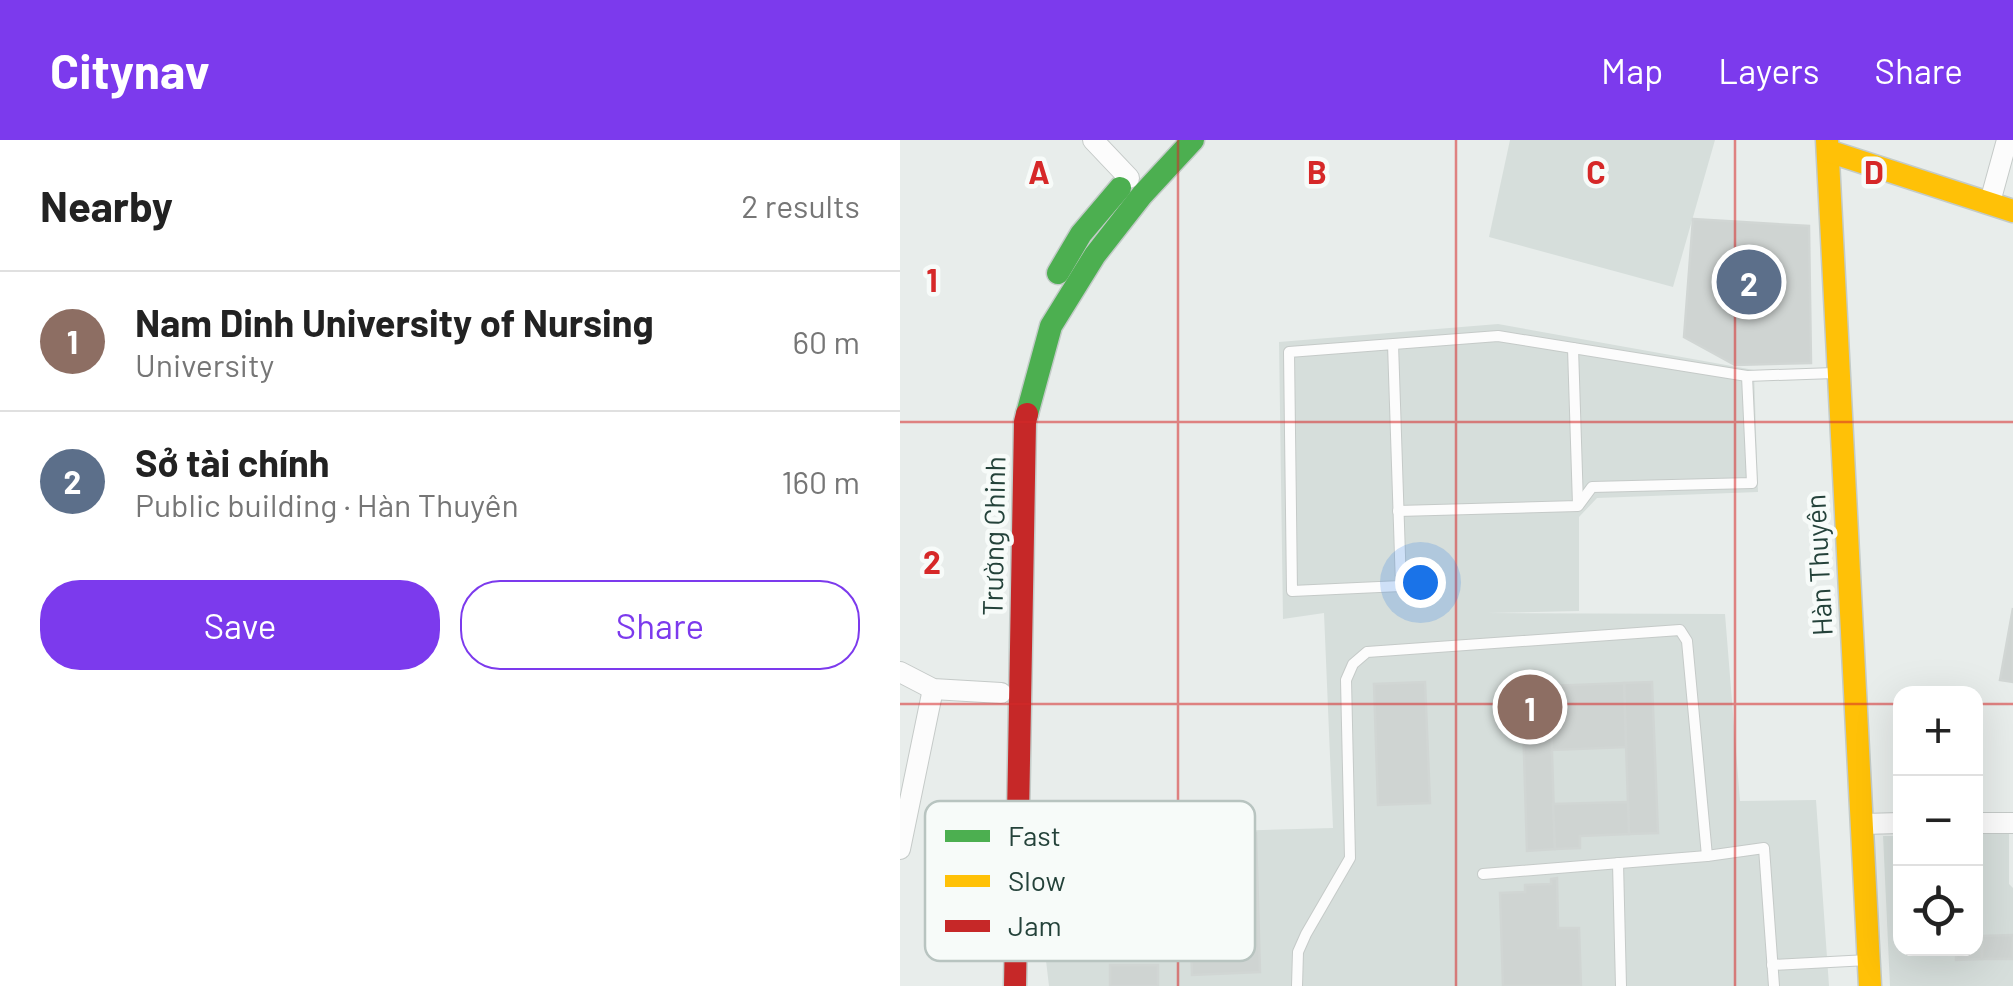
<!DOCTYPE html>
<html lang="en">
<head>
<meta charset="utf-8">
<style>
  body { margin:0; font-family:Barlow,sans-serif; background:#f6f6f6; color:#222 }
  .controls { position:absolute; right:30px; bottom:30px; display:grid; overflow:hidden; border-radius:20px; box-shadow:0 10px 40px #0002 }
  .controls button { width:90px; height:90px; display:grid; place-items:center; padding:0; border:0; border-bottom:2px solid #e0e0e0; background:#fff; color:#222; font:50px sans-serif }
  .you { position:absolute; left:520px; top:442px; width:35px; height:35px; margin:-25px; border:8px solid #fff; border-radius:50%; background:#1a73e8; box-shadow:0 0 0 15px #1a73e833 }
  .badge { display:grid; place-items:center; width:65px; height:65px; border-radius:50%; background:#7c3aed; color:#fff; font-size:32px; font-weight:700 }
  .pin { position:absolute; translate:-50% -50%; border:5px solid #fff; box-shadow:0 2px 10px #0006 }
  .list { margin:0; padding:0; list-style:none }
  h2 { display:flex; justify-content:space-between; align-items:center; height:130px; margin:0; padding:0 40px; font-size:42px }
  h2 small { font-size:32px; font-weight:400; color:#767676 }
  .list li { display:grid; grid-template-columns:65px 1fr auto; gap:30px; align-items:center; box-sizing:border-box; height:140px; padding:0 40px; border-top:2px solid #e0e0e0 }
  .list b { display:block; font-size:38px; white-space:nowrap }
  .list p { margin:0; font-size:32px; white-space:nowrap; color:#767676 }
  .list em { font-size:32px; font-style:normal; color:#767676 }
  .actions { display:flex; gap:20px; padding:30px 40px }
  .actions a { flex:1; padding:22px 0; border:2px solid #7c3aed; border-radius:40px; text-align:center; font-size:35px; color:#7c3aed }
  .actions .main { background:#7c3aed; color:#fff }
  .icon { flex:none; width:55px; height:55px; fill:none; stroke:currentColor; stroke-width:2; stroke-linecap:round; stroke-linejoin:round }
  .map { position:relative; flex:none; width:1113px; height:846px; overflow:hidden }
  header { display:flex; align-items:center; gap:60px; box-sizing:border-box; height:140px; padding:0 50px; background:#7c3aed; color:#fff }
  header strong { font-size:48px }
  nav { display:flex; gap:55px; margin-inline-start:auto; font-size:35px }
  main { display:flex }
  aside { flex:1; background:#fff }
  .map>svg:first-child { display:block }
  .built { fill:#d6dedb }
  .building { fill:#cfd4d2; stroke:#d1d6d4; stroke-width:2.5 }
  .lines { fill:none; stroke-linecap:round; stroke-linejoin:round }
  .lane-casing { stroke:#c5cac8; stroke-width:12 }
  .street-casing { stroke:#c5cac8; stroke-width:22 }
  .fast-casing { stroke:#c3cbc8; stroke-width:25 }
  .slow-casing { stroke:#c3cbc8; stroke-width:25 }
  .jam-casing { stroke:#c3cbc8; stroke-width:25 }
  .lane { stroke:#fcfcfc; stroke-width:10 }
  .street { stroke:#fcfcfc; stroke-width:20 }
  .fast { stroke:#4caf50; stroke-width:22 }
  .slow { stroke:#ffc107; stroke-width:22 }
  .jam { stroke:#c62828; stroke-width:22 }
  .grid { fill:none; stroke:#d62828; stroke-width:2.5; stroke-opacity:0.55 }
  .labels { text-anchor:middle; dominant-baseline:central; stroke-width:9; stroke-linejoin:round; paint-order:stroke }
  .street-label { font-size:28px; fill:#24423a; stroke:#f7fbf9 }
  .key { fill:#f7fbf9; stroke:#b8c4c0; stroke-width:2.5 }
  .key-label { font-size:28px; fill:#24423a }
  .grid-label { font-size:32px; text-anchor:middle; font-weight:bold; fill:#d62828; stroke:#f7fbf9; stroke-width:9; stroke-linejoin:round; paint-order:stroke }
</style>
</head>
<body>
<header>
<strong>Citynav</strong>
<nav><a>Map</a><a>Layers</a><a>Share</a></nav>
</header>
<main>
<aside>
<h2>Nearby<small>2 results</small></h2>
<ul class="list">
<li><span class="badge" style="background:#8d6e63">1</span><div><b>Nam Dinh University of Nursing</b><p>University</p></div><em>60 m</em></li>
<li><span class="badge" style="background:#5c6f8a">2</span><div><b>Sở tài chính</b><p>Public building · Hàn Thuyên</p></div><em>160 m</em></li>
</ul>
<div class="actions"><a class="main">Save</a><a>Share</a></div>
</aside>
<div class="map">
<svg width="1113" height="846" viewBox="0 0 1113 846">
  <rect width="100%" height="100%" fill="#e8edeb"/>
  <!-- built -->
  <g class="built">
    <path d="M610 0H815L773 147 589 97Z"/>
    <path d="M598 184 854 230 858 352 697 358 679 377V471L587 473 825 474 840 661 916 660 929 846H149L141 778 183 777 184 695 433 688 424 473 383 479 379 202Z"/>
    <path d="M1109 691V744L1113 748V846H990L983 696H1000L1001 808H1076V693Z"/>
  </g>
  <!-- building -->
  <g class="building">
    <path d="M793 79 909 86 911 223 835 225 784 197Z"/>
    <path d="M1113 468V542L1100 540Z"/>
    <path d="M525 542 530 663 478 665 474 544Z"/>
    <path d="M752 542 758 693 729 694 724 543Z"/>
    <path d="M724 543 726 607 652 610 650 546Z"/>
    <path d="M650 549 655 709 627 711 622 550Z"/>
    <path d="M728 662 729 694 680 696V708L655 709 653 664Z"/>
    <path d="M356 693 360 832 292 835 288 696Z"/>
    <path d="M1081 696 1082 819 1056 820V808H1076V697Z"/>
    <path d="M657 738 658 788H679L681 846H603L600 753 625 752V745L651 744V739Z"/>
    <path d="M1113 795V819H1082V796Z"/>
    <rect x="210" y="825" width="48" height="21"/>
  </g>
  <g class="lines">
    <defs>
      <g id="lane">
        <path d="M493 204 501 446 392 451 389 212 598 196 847 236 934 233"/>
        <path d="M673 208 678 365"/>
        <path d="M498 371 678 366 692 347 852 343 847 236"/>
        <path d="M718 723 721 846"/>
        <path d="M583 734 807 716 864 708 874 846"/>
        <path d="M872 825 968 820"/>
        <path d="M397 846 398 812 406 794 450 718 446 540 453 524 467 512 780 490 787 501 807 716"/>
      </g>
      <g id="street">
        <path d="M193 0 229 38"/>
        <path d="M1090 62 1107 0"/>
        <path d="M0 532 33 549 101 553"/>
        <path d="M1076 683H1113"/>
        <path d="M963 684 1001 683"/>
        <path d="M0 709 33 549"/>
      </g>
      <g id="fast">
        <path d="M158 133 181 94 220 48"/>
        <path d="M127 274 151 186 195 115 242 55 293 0"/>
      </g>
      <g id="slow">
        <path d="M927 0 970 846"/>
        <path d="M928 11 1113 71"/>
      </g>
      <path id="jam" d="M115 846 125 282 127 274"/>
    </defs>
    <!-- lane casing -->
    <use href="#lane" class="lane-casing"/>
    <!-- street casing -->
    <use href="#street" class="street-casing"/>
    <!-- fast casing -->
    <use href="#fast" class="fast-casing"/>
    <!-- slow casing -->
    <use href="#slow" class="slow-casing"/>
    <!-- jam casing -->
    <use href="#jam" class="jam-casing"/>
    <!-- lane -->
    <use href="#lane" class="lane"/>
    <!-- street -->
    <use href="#street" class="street"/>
    <!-- fast -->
    <use href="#fast" class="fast"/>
    <!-- slow -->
    <use href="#slow" class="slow"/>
    <!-- jam -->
    <use href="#jam" class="jam"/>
  </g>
  <!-- grid -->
  <path class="grid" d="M278 0V846M556 0V846M835 0V846M0 282H1113M0 564H1001M1076 564H1113"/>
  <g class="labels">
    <!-- street labels -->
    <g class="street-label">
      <text transform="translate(93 396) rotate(-89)">Trường Chinh</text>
      <text transform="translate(918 425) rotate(-93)">Hàn Thuyên</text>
    </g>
  </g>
  <!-- legend -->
  <rect x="25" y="661" width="330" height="160" rx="15" class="key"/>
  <rect x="45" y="690" width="45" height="12" fill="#4caf50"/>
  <rect x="45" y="735" width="45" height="12" fill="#ffc107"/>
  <rect x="45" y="780" width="45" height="12" fill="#c62828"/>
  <g class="key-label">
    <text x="108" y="706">Fast</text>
    <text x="108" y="751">Slow</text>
    <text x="108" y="796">Jam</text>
  </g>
  <g class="grid-label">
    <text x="139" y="44">A</text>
    <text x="417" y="44">B</text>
    <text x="696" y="44">C</text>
    <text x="974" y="44">D</text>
    <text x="32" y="152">1</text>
    <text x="32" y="434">2</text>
  </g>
</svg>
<div class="controls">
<button>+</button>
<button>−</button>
<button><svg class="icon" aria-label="locate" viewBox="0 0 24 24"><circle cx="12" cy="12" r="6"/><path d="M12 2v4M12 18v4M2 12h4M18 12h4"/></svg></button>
</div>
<div class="you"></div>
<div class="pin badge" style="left:630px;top:567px;background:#8d6e63">1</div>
<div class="pin badge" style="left:849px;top:142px;background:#5c6f8a">2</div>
</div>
</main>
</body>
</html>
